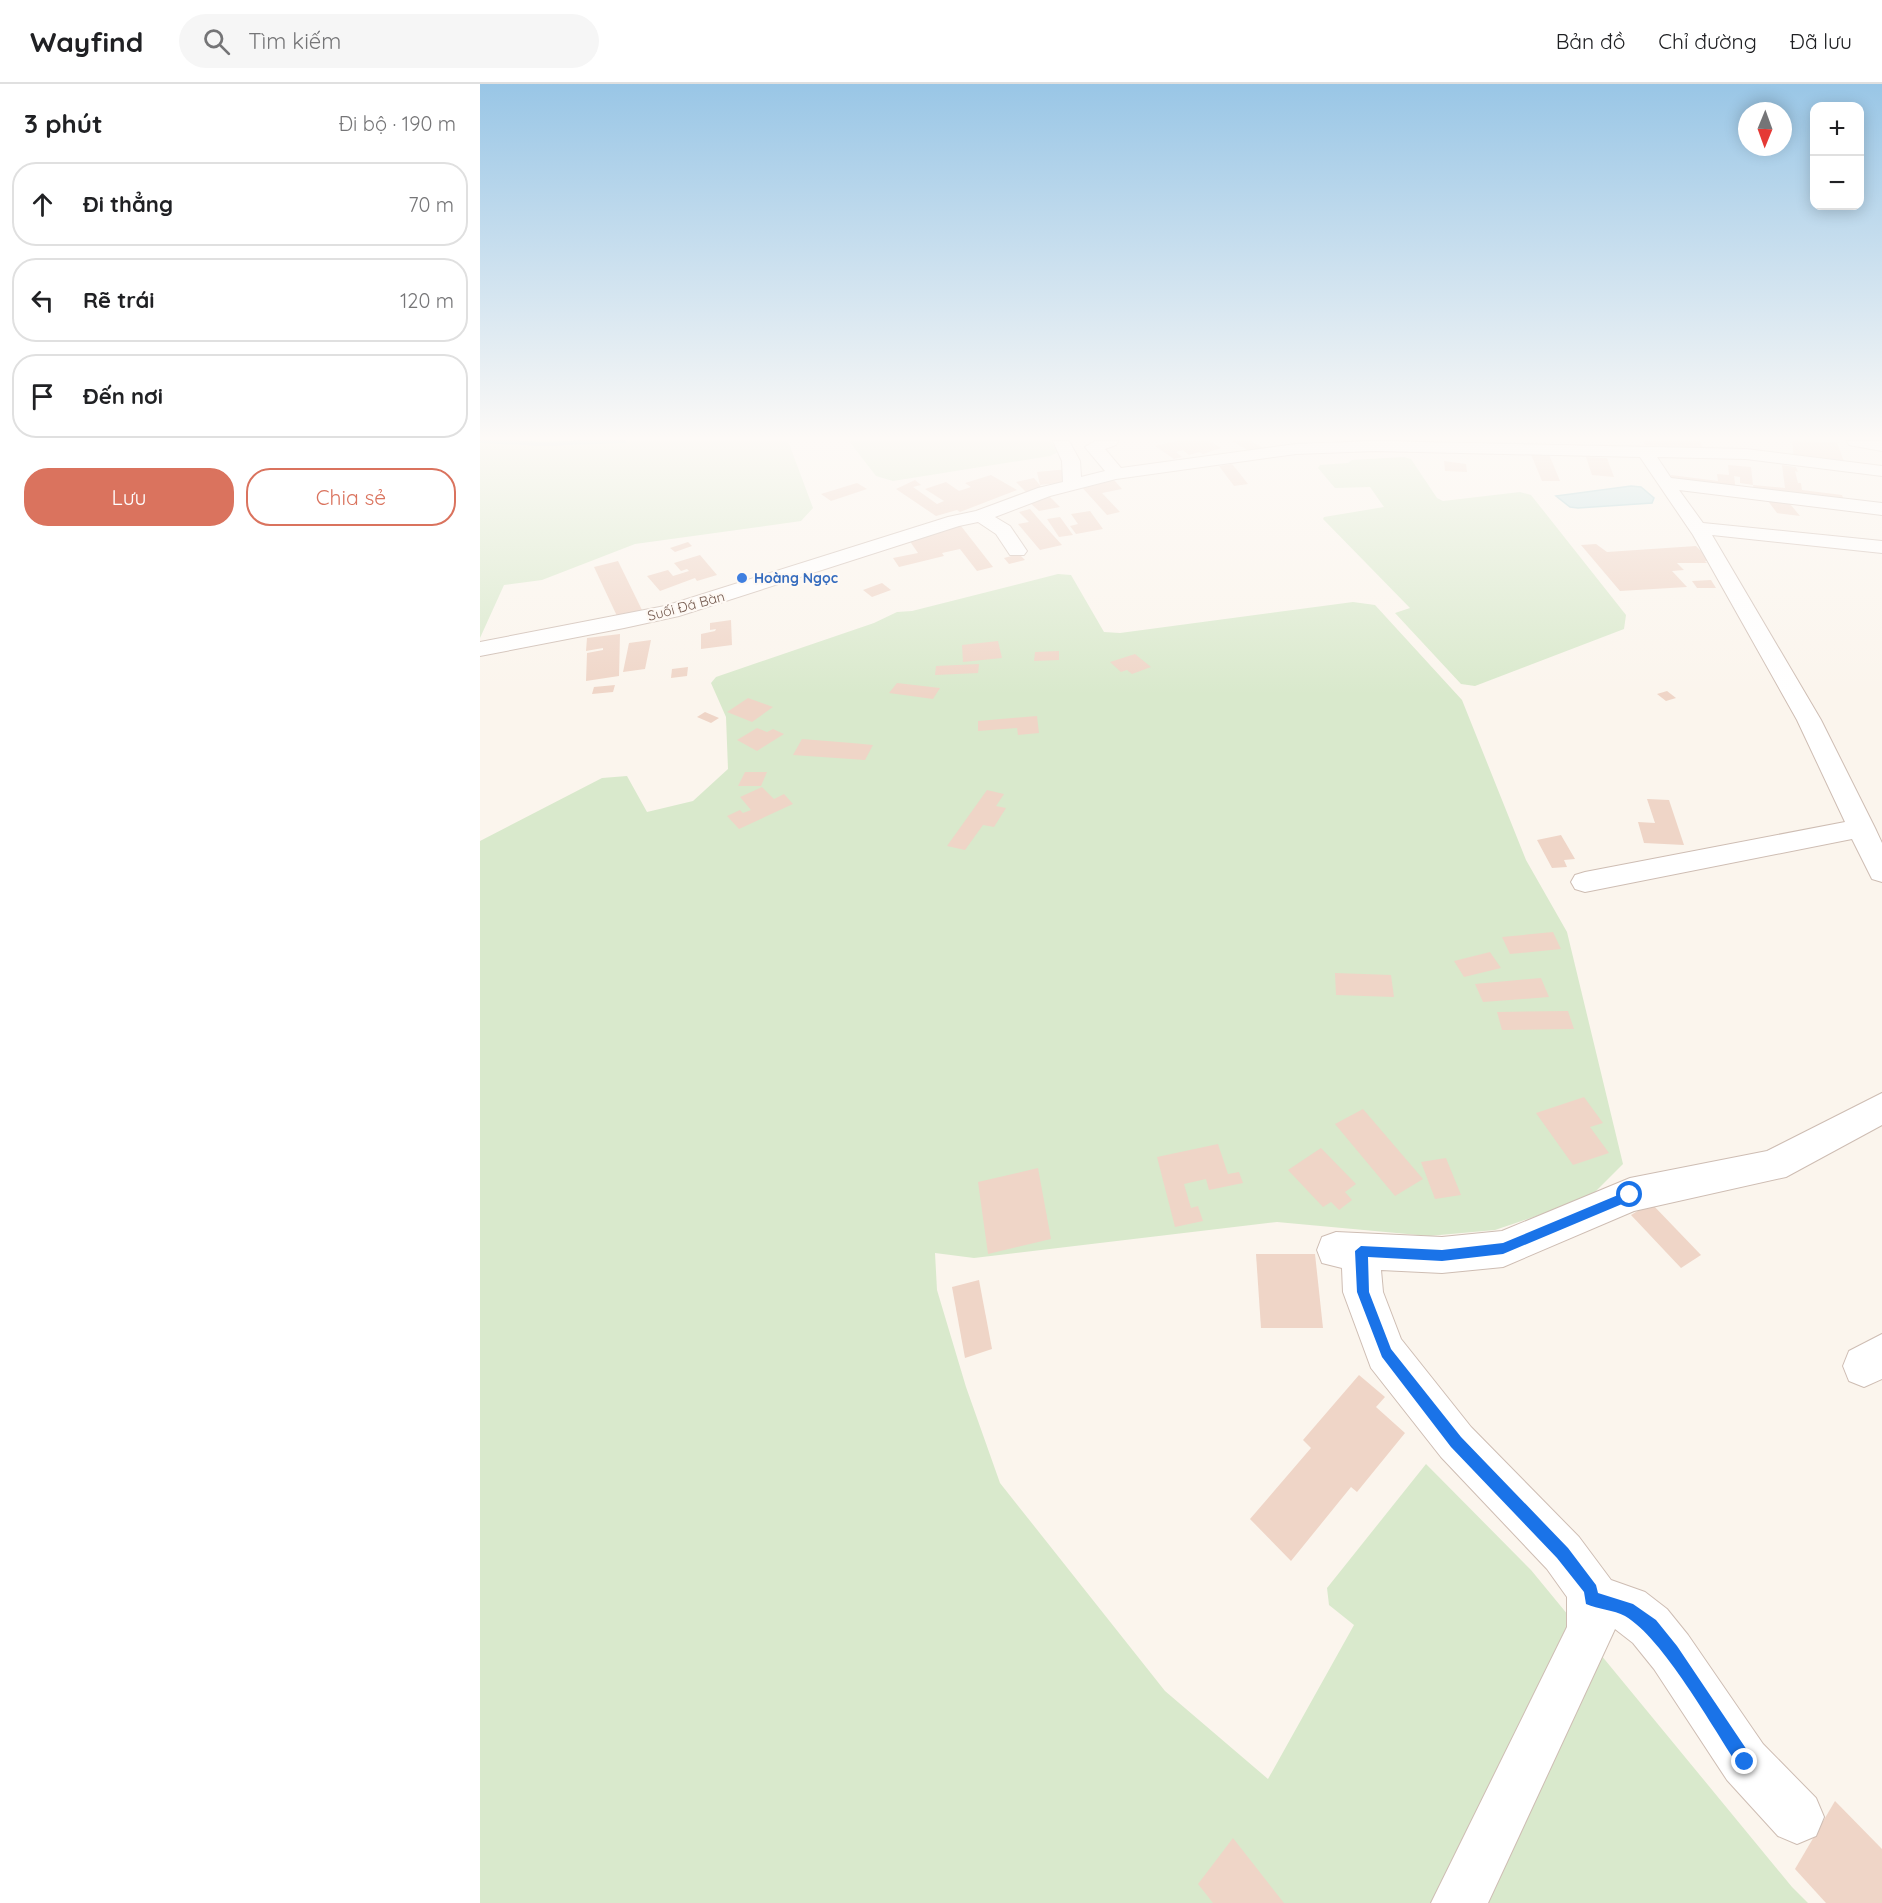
<!DOCTYPE html>
<html lang="vi">
<head>
<meta charset="utf-8">
<style>
  body { margin:0; font-family:Quicksand,sans-serif; background:#f6f6f6; color:#202124 }
  .controls { position:absolute; right:18px; top:18px; display:grid; overflow:hidden; border-radius:12px; box-shadow:0 3px 15px #0003 }
  .controls button { width:54px; height:54px; display:grid; place-items:center; padding:0; border:0; border-bottom:2px solid #e0e0e0; background:#fff; color:#202124; font:30px sans-serif }
  .compass { position:absolute; left:1258px; top:18px; width:54px; height:54px; border-radius:50%; background:#fff; box-shadow:0 3px 15px #0003; rotate:181deg }
  .stop { position:absolute; width:18px; height:18px; margin:-14px; border:4px solid #1a73e8; border-radius:50%; background:#fff }
  .stop.end { background:#1a73e8; border-color:#fff; box-shadow:0 2px 6px #0008 }
  .list { margin:0; padding:0; list-style:none }
  h2 { display:flex; justify-content:space-between; align-items:center; height:78px; margin:0; padding:0 24px; font-size:26px }
  h2 small { font-size:20px; font-weight:400; color:#757577 }
  .list li { display:grid; grid-template-columns:39px 1fr auto; gap:18px; align-items:center; box-sizing:border-box; height:84px; margin:0 12px 12px; padding:0 12px; border:2px solid #e0e0e0; border-radius:24px }
  .list b { display:block; font-size:22px; white-space:nowrap }
  .list em { font-size:20px; font-style:normal; color:#757577 }
  .actions { display:flex; gap:12px; padding:18px 24px }
  .actions a { flex:1; padding:14px 0; border:2px solid #da735e; border-radius:24px; text-align:center; font-size:21px; color:#da735e }
  .actions .main { background:#da735e; color:#fff }
  .icon { flex:none; width:33px; height:33px; fill:none; stroke:currentColor; stroke-width:2; stroke-linecap:round; stroke-linejoin:round }
  .map { position:relative; flex:none; width:1402px; height:1819px; overflow:hidden }
  header { display:flex; align-items:center; gap:36px; box-sizing:border-box; height:84px; padding:0 30px; background:#fff; border-bottom:2px solid #e0e0e0 }
  header strong { font-size:28px }
  nav { display:flex; gap:33px; margin-inline-start:auto; font-size:21px }
  .search { width:420px; height:54px; background:#f6f6f6; display:flex; align-items:center; gap:15px; box-sizing:border-box; padding:0 21px; border-radius:33px; color:#757577; font-size:22px }
  main { display:flex }
  aside { flex:1; background:#fff }
  .map>svg:first-child { display:block }
  .green { fill:#d9e9cc }
  .water { fill:#c2e1e4; stroke:#a9d1d5; stroke-width:1.5 }
  .lines { fill:none; stroke-linecap:round; stroke-linejoin:round }
  .stream { stroke:#a9d1d5; stroke-width:4 }
  .building { fill:#efd5c7 }
  .minor-casing { stroke:#cebdb3; stroke-width:2 }
  .minor { fill:#fff; fill-rule:evenodd }
  .route { fill:#1a73e8 }
  .shop-dot { fill:#3f7fe0; stroke:#fef9f4; stroke-width:2 }
  .labels { text-anchor:middle; dominant-baseline:central; stroke-width:4.5; stroke-linejoin:round; paint-order:stroke }
  .far-shop-label { font-size:14px; font-weight:bold; fill:#366cbe; stroke:#fef9f4; text-anchor:start }
  .far-street-label { font-size:14px; fill:#765c51; stroke:#fef9f4 }
</style>
</head>
<body>
<header>
<strong>Wayfind</strong>
<div class="search"><svg class="icon" aria-label="search" viewBox="0 0 24 24"><circle cx="10" cy="10" r="6"/><path d="M15 15l6 6"/></svg>Tìm kiếm</div>
<nav><a>Bản đồ</a><a>Chỉ đường</a><a>Đã lưu</a></nav>
</header>
<main>
<aside>
<h2>3 phút<small>Đi bộ · 190 m</small></h2>
<ul class="list">
<li><svg class="icon" aria-label="ahead" viewBox="0 0 24 24"><path d="M12 20V5M6 11l6-6 6 6"/></svg><div><b>Đi thẳng</b></div><em>70 m</em></li>
<li><svg class="icon" aria-label="left" viewBox="0 0 24 24"><path d="M17 20v-9H6M10 6l-5 5 5 5"/></svg><div><b>Rẽ trái</b></div><em>120 m</em></li>
<li><svg class="icon" aria-label="arrive" viewBox="0 0 24 24"><path d="M6 21V4h12l-3 4 3 4H6"/></svg><div><b>Đến nơi</b></div></li>
</ul>
<div class="actions"><a class="main">Lưu</a><a>Chia sẻ</a></div>
</aside>
<div class="map">
<svg width="1402" height="1819" viewBox="0 0 1402 1819">
  <rect width="100%" height="100%" fill="#fbf5ed"/>
  <!-- green -->
  <g class="green">
    <path d="M0 357H308L333 424 321 437 155 460 62 496 24 501 0 554Z"/>
    <path d="M369 357H570L578 368 570 372 413 397 396 392Z"/>
    <path d="M924 373 931 375 957 414 963 417 1040 408 1051 411 1146 531 1144 545 995 602 981 600 915 529 930 524 843 435 844 433 904 423 890 403 855 404 838 384 840 381 868 379 872 376Z"/>
    <path d="M578 490 591 491 624 548 640 549 873 518 895 521 982 616 1046 776 1087 848 1143 1080 1109 1114 1015 1146 949 1152 797 1138 494 1174 455 1169 457 1206 486 1303 520 1399 685 1607 788 1695 874 1541 849 1521 847 1504 946 1380 1051 1486 1312 1803 1328 1819H0V757L122 694 147 692 167 728 213 717 248 685 246 633 231 599 236 593 394 539 417 528 432 527Z"/>
  </g>
  <!-- water -->
  <path class="water" d="M1151 402 1161 403 1174 414 1172 419 1098 424 1090 423 1076 412Z"/>
  <g class="lines">
    <!-- stream -->
    <path class="stream" d="M0 357 63 360 144 357"/>
  </g>
  <!-- building -->
  <g class="building">
    <path d="M696 357H730L741 364 723 370 719 368 709 371 703 366 696 368 702 373 694 375 675 362Z"/>
    <path d="M752 357H771L783 364 769 367Z"/>
    <path d="M1163 357H1220L1224 366 1165 361Z"/>
    <path d="M1312 357 1357 358 1364 378 1314 374Z"/>
    <path d="M1050 368H1068L1080 397H1062Z"/>
    <path d="M1106 373 1127 374 1134 393 1112 391Z"/>
    <path d="M964 377 986 380 987 388 965 387Z"/>
    <path d="M752 380 757 386 768 400 754 402 739 382Z"/>
    <path d="M1248 381 1271 383 1273 401 1260 399V393L1254 392 1256 407 1192 399 1191 391 1238 397 1237 390 1249 391Z"/>
    <path d="M1302 381 1316 383 1318 388 1315 387 1318 399H1321L1322 406 1362 411 1365 419 1275 409 1273 401 1305 404Z"/>
    <path d="M588 385 590 398 560 401 557 388Z"/>
    <path d="M511 391 537 406 480 428 477 426 456 432 416 405 435 396 441 401 433 403 457 420 464 417 445 405 466 398 479 407 491 403 485 399Z"/>
    <path d="M554 394 563 405 546 408 536 398Z"/>
    <path d="M633 395 642 405 622 409 640 428 627 431 600 401Z"/>
    <path d="M377 399 387 405 351 417 341 410Z"/>
    <path d="M569 412 580 423 559 427 548 417Z"/>
    <path d="M1285 413 1306 415 1320 432 1297 429Z"/>
    <path d="M550 425 562 439 582 461 560 466 538 440 549 438 539 428Z"/>
    <path d="M610 427 623 445 596 450 590 442 598 440 591 430Z"/>
    <path d="M580 433 593 451 579 453 567 435Z"/>
    <path d="M481 442 513 483 497 487 480 465 462 469 464 472 419 483 413 474 438 469 429 456Z"/>
    <path d="M208 458 212 462 195 468 190 464Z"/>
    <path d="M1116 460 1127 468 1216 462 1231 477H1225L1227 479H1197L1204 486 1192 487 1207 503 1140 507 1101 461Z"/>
    <path d="M539 470 545 476 529 480 524 474Z"/>
    <path d="M220 471 237 491 217 497 215 494 180 507 167 492 188 486 193 492 209 487 207 485 201 487 194 479Z"/>
    <path d="M138 477 162 526 137 532 114 483Z"/>
    <path d="M1231 496 1236 504H1217L1212 497Z"/>
    <path d="M402 499 411 506 392 513 383 506Z"/>
    <path d="M251 536 252 561 221 565V550L235 547 236 545 230 546V539Z"/>
    <path d="M140 550 139 592 106 597 107 569 123 566V564L106 567 107 554Z"/>
    <path d="M171 556 165 585 143 588 149 559Z"/>
    <path d="M518 557 522 574 483 578 482 561Z"/>
    <path d="M579 567V576L554 577 555 568Z"/>
    <path d="M655 570 671 583 652 590 647 586 641 588 630 578Z"/>
    <path d="M499 580 498 589 455 591 456 582Z"/>
    <path d="M208 583 207 592 191 594 192 585Z"/>
    <path d="M417 599 460 604 453 615 409 609Z"/>
    <path d="M135 601 133 608 112 610 114 603Z"/>
    <path d="M1187 607 1196 614 1186 617 1177 610Z"/>
    <path d="M268 614 293 623 272 638 247 628Z"/>
    <path d="M225 628 239 634 231 639 217 633Z"/>
    <path d="M557 632 559 649 538 651 537 644 498 647V637Z"/>
    <path d="M277 644 287 648 293 645 304 650 277 667 257 656Z"/>
    <path d="M322 655 372 659 393 661 385 676 313 671Z"/>
    <path d="M265 688H287L281 702H258Z"/>
    <path d="M282 703 294 715 304 710 313 720 259 745 247 732 260 726 263 729 271 726 260 713Z"/>
    <path d="M507 706 524 710 516 722 526 724 514 743 503 741 485 766 467 762Z"/>
    <path d="M1167 715 1189 716 1204 761 1164 759 1158 738 1175 739Z"/>
    <path d="M1081 751 1095 775 1084 776 1087 783 1072 784 1057 756Z"/>
    <path d="M1073 848 1081 865 1030 870 1022 853Z"/>
    <path d="M1010 868 1021 884 984 893 974 877Z"/>
    <path d="M855 889 911 891 914 913 856 911Z"/>
    <path d="M1061 894 1069 913 1003 918 995 900Z"/>
    <path d="M1088 927 1094 945 1022 946 1017 928Z"/>
    <path d="M1104 1013 1123 1039 1110 1043 1129 1069 1093 1081 1056 1029Z"/>
    <path d="M883 1025 943 1095 915 1112 855 1040Z"/>
    <path d="M738 1060 748 1090 759 1088 763 1099 729 1106 726 1095 704 1100 711 1124 718 1122 723 1137 695 1143 677 1073Z"/>
    <path d="M841 1064 876 1100 865 1108 872 1116 859 1126 851 1118 843 1123 808 1086Z"/>
    <path d="M966 1074 981 1111 955 1115 941 1078Z"/>
    <path d="M558 1084 571 1155 508 1170 498 1098Z"/>
    <path d="M1171 1119 1221 1171 1201 1184 1151 1131Z"/>
    <path d="M776 1170H835L843 1244H781Z"/>
    <path d="M499 1196 512 1265 485 1274 472 1203Z"/>
    <path d="M879 1291 905 1313 896 1323 925 1349 877 1408 871 1403 811 1477 770 1435 831 1364 823 1356Z"/>
    <path d="M1355 1717 1402 1765V1819H1346L1315 1785Z"/>
    <path d="M753 1754 804 1819H733L718 1800Z"/>
  </g>
  <g class="lines">
    <defs>
      <g id="minor">
        <path d="M573 357H589L600 377 601 393 625 387 605 363 615 357H638L636 361 625 365 641 384 816 360 895 357 1266 365 1402 382V392L1266 375 1177 373 1191 394 1402 419V431L1199 406 1223 439 1402 457V469L1232 451 1341 636 1395 744 1402 759V798L1392 795 1372 755 1105 808 1095 805 1091 798 1095 791 1105 788 1365 738 1317 636 1213 451 1160 373 895 367 816 370 636 395 570 412 515 433 530 442 547 467 544 471H530L516 450 498 438 479 442 199 532 144 544 0 572V558L185 522 468 433 496 427 558 404 583 398 582 377Z"/>
        <path d="M1367 357H1402V367L1369 361Z"/>
        <path d="M1402 1009V1041L1306 1093 1154 1127 1023 1183 962 1189 901 1186 903 1208 921 1255 991 1343 1099 1453 1131 1496 1165 1508 1187 1525 1208 1551 1283 1660 1336 1714 1344 1733 1336 1752 1317 1760 1298 1752 1247 1696 1174 1585 1153 1559 1135 1545 1008 1819H951L1087 1543V1513L1067 1485 961 1373 891 1284 863 1208 862 1184 842 1179 837 1166 842 1153 856 1148 962 1153 1022 1147 1150 1094 1287 1067Z"/>
        <path d="M1402 1250V1295L1384 1303 1369 1297 1363 1282 1369 1267Z"/>
      </g>
    </defs>
    <!-- minor casing -->
    <use href="#minor" class="minor-casing"/>
    <!-- minor -->
    <use href="#minor" class="minor"/>
  </g>
  <!-- sky -->
  <linearGradient id="sky" x2="0" y2="1"><stop stop-color="#99c6e6"/><stop offset="0.58" stop-color="#fdfaf7"/><stop offset="1" stop-color="#fdfaf7" stop-opacity="0"/></linearGradient>
  <rect width="1402" height="611" fill="url(#sky)"/>
  <!-- route -->
  <path class="route" d="M1150 1106 1154 1107V1115L1023 1170 962 1177 888 1173 889 1208 911 1265 981 1353 1088 1464 1116 1501 1118 1509 1153 1520 1176 1536 1197 1562 1271 1672 1273 1678 1271 1683 1265 1686 1259 1683C1233 1644 1183 1554 1145 1532 1134 1526 1118 1525 1106 1520L1104 1508 1077 1474 971 1363 902 1273 877 1208 875 1167 881 1162 962 1166 1023 1159Z"/>
  <!-- markers -->
  <circle class="shop-dot" cx="262" cy="494" r="6"/>
  <g class="labels">
    <!-- far-shop labels -->
    <g class="far-shop-label">
      <text x="274" y="494">Hoàng Ngọc</text>
    </g>
    <!-- far-street labels -->
    <g class="far-street-label">
      <text transform="translate(206 522) rotate(-15)">Suối Đá Bàn</text>
    </g>
  </g>
</svg>
<div class="controls">
<button>+</button>
<button>−</button>
</div>
<svg class="compass" viewBox="-18 -18 36 36"><path d="M0-13l5 13h-10z" fill="#e53935"/><path d="M0 13l5-13h-10z" fill="#757577"/></svg>
<div class="stop" style="left:1150px;top:1111px"></div>
<div class="stop end" style="left:1265px;top:1678px"></div>
</div>
</main>
</body>
</html>
